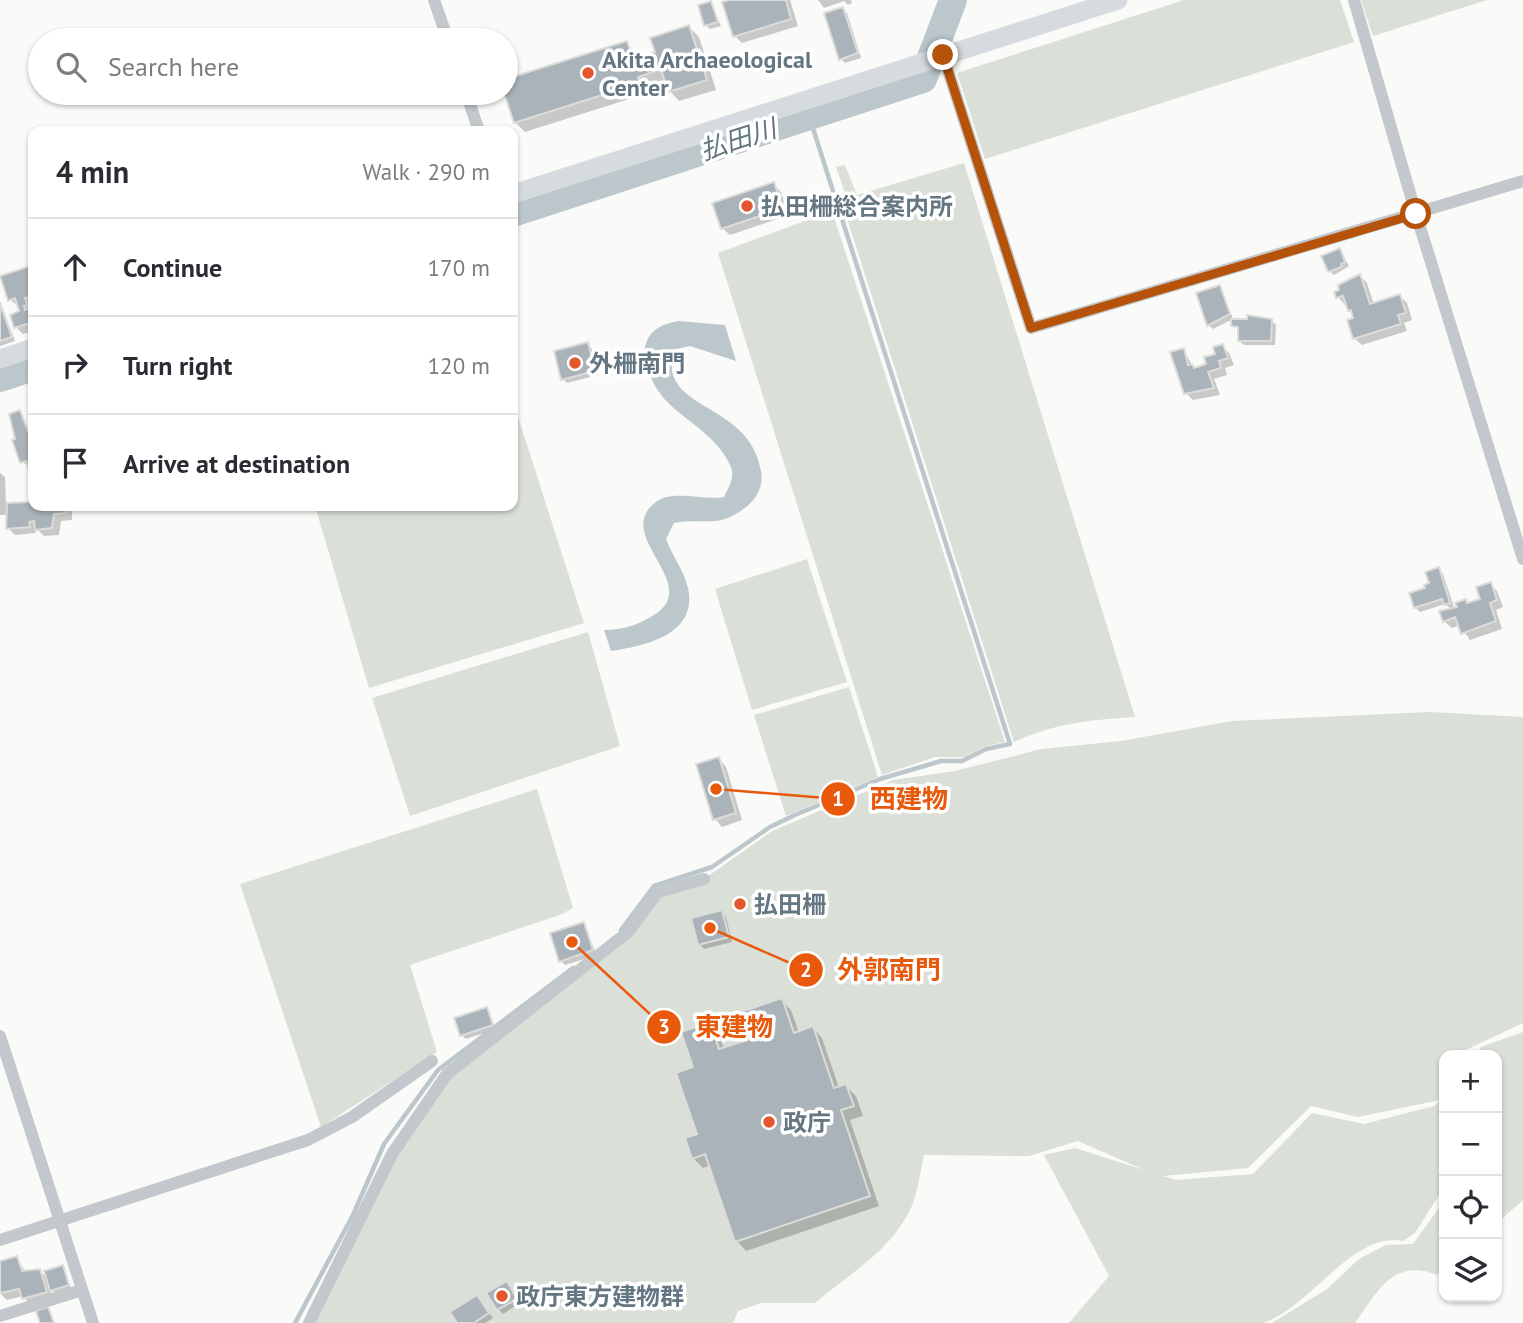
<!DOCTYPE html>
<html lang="en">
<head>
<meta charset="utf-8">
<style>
  body { margin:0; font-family:"PT Sans","Noto Sans JP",sans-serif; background:#f7f7f7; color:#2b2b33 }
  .controls { position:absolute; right:21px; bottom:21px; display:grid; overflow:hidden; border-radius:14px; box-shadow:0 2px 5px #0004 }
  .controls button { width:63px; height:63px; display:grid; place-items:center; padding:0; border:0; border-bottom:2px solid #e1e1e2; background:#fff; color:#2b2b33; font:35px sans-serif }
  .stop { position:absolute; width:21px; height:21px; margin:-16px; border:5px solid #b45309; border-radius:50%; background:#fff }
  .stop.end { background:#b45309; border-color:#fff; box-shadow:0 2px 7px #0008 }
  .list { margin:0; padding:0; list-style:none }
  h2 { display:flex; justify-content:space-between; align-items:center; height:91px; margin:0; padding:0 28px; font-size:30px }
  h2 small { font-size:23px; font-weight:400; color:#7c7c81 }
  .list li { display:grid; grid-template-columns:46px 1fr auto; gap:21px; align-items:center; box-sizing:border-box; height:98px; padding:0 28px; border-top:2px solid #e1e1e2 }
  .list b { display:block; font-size:26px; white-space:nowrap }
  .list em { font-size:23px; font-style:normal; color:#7c7c81 }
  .icon { flex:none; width:38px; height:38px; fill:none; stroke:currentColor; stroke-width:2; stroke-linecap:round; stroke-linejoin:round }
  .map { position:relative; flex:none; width:1523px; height:1323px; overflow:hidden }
  .search { position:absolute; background:#fff; box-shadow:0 2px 5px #0004; left:28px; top:28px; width:490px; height:77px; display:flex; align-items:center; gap:18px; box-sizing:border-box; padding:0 24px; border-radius:38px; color:#7c7c81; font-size:26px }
  .panel { position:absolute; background:#fff; box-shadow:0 2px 5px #0004; left:28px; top:126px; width:490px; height:385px; border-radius:14px }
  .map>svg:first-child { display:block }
  .green { fill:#dadfd7 }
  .water { fill:#bbc7cb }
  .shadow { fill:#0003 }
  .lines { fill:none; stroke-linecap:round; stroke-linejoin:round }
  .stream { stroke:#bbc7cb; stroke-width:4.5 }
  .river { stroke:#bbc7cb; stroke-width:28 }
  .building { fill:#aab3b9; stroke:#dcdcda; stroke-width:2 }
  .minor { stroke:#c3c8cc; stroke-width:12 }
  .primary { stroke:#d6dbdf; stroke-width:19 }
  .route { stroke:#b45309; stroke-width:9 }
  .poi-dot { fill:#e4572e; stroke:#fff; stroke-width:2.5 }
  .labels { text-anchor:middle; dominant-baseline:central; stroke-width:7; stroke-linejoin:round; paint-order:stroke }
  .poi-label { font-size:24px; font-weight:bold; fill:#657683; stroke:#fff; text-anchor:start }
  .water-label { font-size:26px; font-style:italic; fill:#60757c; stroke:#fff }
  .leader { fill:none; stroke:#e8590c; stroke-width:2.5 }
  .callout-dot { fill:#e8590c; stroke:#fff; stroke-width:2.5 }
  .mark-label { font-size:21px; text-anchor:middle; font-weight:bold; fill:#fff }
  .callout-label { font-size:26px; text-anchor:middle; font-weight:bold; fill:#e8590c; stroke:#fff; stroke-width:7; stroke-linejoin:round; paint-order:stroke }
</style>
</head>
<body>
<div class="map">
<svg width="1523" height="1323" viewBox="0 0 1523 1323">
  <rect width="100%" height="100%" fill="#fafaf8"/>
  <!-- green -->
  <g class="green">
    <path d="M1184 0H1340L1354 42 985 159 957 73Z"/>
    <path d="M1361 0H1487L1373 36Z"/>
    <path d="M964 163 1135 717C1089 720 1056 723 1014 742L844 209 850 208 836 167 845 165 857 195Z"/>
    <path d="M832 211 1005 742 986 746 964 757H935L882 775 718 253Z"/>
    <path d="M513 401 584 623 369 688 315 506H513Z"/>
    <path d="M807 559 847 682 752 710 715 589Z"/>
    <path d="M588 632 620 746 410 816 372 698Z"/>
    <path d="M849 687 878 777 786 816 754 715Z"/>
    <path d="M1430 712 1523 717V1023L1455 1055H1444V1087L1440 1100 1358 1117 1311 1106 1248 1168 1163 1176 1176 1180 1253 1174 1312 1113 1364 1124 1434 1106 1444 1098V1187L1415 1233 1403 1241C1353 1231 1311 1307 1263 1323 1250 1323 1229 1323 1215 1323 1166 1323 1117 1323 1069 1323L1109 1276 1044 1155 1075 1148 1144 1170 1078 1141 1029 1156 924 1155C920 1172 918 1192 911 1208 891 1251 850 1273 815 1303H761L738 1311 733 1323H309L392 1154 447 1074 628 932 658 892 704 879 772 831 893 780 955 771 1041 749 1121 741 1232 721Z"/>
    <path d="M537 789 573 908 560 915 410 965 437 1052 321 1127 240 884Z"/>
    <path d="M1523 1032V1200L1497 1223V1143L1502 1131 1497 1120V1055H1475L1481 1047Z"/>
    <path d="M1444 1201V1269L1437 1275C1393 1258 1378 1291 1355 1323H1272L1327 1289 1359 1259 1386 1245 1413 1244Z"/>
  </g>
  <!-- water -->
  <path class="water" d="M679 321 725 325 736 361 690 346 676 349C673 357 670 366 673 375 685 411 751 411 761 471 765 492 750 507 732 516 713 526 694 518 674 523L666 539C672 556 684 570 688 588 698 635 645 646 611 651L604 630C623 630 638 625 654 615 704 584 611 535 656 502 673 489 704 501 724 497 729 487 735 477 731 467 716 431 674 417 657 389 638 358 638 327 679 321Z"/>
  <!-- shadow -->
  <g class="shadow">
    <path d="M735 0H790L798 26 742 43 735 36Z"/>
    <path d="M818 0H851L852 3 848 5 844 1 824 8Z"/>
    <path d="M711 3 721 26 710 29 706 25Z"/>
    <path d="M842 9 847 13 861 58 845 63 841 59Z"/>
    <path d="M689 27 699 37 716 90 679 101 670 91 666 80 646 86 648 93 525 132 515 122 627 43 639 59 657 53Z"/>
    <path d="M774 185 781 192 789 215 730 235 722 228Z"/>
    <path d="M805 196 809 206 794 211 792 210Z"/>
    <path d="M1340 250 1349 266 1334 275 1329 271Z"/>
    <path d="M33 267V312L30 313 33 331 23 334 16 327 22 312 19 306 10 300 2 278Z"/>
    <path d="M1360 276 1367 283 1374 305 1400 296 1407 303 1412 320 1404 323 1407 331 1362 345 1354 338 1355 319 1348 304 1345 305 1338 297Z"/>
    <path d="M1220 287 1234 321 1271 320 1276 325 1275 345H1244L1239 341 1240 330 1233 325V319L1213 329 1208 325Z"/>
    <path d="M0 301 15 341 0 346Z"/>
    <path d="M587 344 592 349 598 375 567 383 563 379Z"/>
    <path d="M1222 346 1229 353 1234 365 1225 368 1227 375 1214 379 1220 395 1193 400 1186 393 1183 350 1195 370 1208 365Z"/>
    <path d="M20 412 33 441V475L29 466 22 462 17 440Z"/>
    <path d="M0 473 5 477 6 505 31 503 33 498V506H72V520L61 521 59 535 44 536 35 527 36 533 15 535 8 528V515H0Z"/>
    <path d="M1439 569 1443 574 1455 610 1466 601 1469 604 1483 600 1490 584 1497 591 1503 607 1496 610 1502 629 1470 640 1460 625 1452 628 1444 621 1452 610 1445 604 1420 612 1415 607Z"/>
    <path d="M719 759 726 767 742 820 722 827 715 819Z"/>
    <path d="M722 912 726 917 732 942 704 949 699 944Z"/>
    <path d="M583 924 597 955 565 965 561 961Z"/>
    <path d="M781 1000 791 1010 799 1033 813 1028 822 1038 839 1088 846 1086 856 1096 863 1116 850 1120 879 1206 746 1251 737 1241 711 1165 703 1168 693 1158 699 1135 695 1068 709 1024 719 1034 724 1049 749 1041Z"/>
    <path d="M487 1009 496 1029 466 1039 461 1035Z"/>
    <path d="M17 1258 26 1273 40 1271 49 1280 62 1267 72 1290 56 1295 50 1288 53 1299 31 1306 23 1296 7 1300 0 1293V1263Z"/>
    <path d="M506 1283 520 1303 503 1314 498 1309Z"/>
    <path d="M477 1297 493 1318 485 1323H459Z"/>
  </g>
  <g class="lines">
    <!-- stream -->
    <g class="stream">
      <path d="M621 930 654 886 712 867 770 827 795 815 880 779 941 761H962L986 749 1010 744 809 116"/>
      <path d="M295 1323 353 1215 384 1144 438 1070 573 968"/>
    </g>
    <!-- river -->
    <g class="river">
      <path d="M513 213 923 79 953 0"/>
      <path d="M0 378 33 367"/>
    </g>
  </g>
  <!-- building -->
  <g class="building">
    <path d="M729 0H786L791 19 733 37 722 2Z"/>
    <path d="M711 1 718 22 704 26 698 5Z"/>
    <path d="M843 7 858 53 839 60 824 13Z"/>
    <path d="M689 25 707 80 668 92 661 69 638 77 640 83 514 123 504 93 506 79 627 41 633 59 655 52 650 38Z"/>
    <path d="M774 182 783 208 721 229 712 203Z"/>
    <path d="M805 194 809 204 790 211 787 200Z"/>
    <path d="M1340 248 1345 262 1341 264 1342 267 1328 272 1321 256Z"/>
    <path d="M33 265V295L25 298 27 305 24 306 25 310 29 308 33 322 14 328 10 315 19 311 15 298 8 301 0 276Z"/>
    <path d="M1360 274 1370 304 1400 294 1406 313 1398 315 1401 324 1353 339 1347 320 1353 318 1351 310 1348 311 1343 296 1336 298 1334 292 1339 290 1338 285Z"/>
    <path d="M1220 285 1230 314 1207 326 1196 293Z"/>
    <path d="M0 304 12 337 0 341Z"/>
    <path d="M1247 315 1272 319 1271 341H1238V327L1231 326V319H1247Z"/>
    <path d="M588 342 595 371 561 380 554 351Z"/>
    <path d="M1223 344 1228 358 1219 361 1221 368 1208 372 1214 388 1184 394 1170 352 1184 348 1188 365 1192 364 1194 368 1206 364 1204 357 1215 354 1213 347Z"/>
    <path d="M20 410 33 445 31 475 26 461 20 463 12 440 15 439 9 414Z"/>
    <path d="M33 496V506H65L66 513 54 514 52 528 35 530 34 521 29 522 30 527 6 529 7 503 29 502V497Z"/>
    <path d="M1439 567 1450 603 1444 605 1442 599 1414 608 1409 593 1425 588 1424 585 1429 583 1425 572Z"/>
    <path d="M1491 582 1497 600 1490 603 1496 621 1461 634 1455 617 1443 622 1439 611 1457 607 1455 603 1466 599 1467 603 1480 599 1476 587Z"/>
    <path d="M719 757 736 813 713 820 696 764Z"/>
    <path d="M722 910 729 937 698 945 691 918Z"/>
    <path d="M584 922 593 950 559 962 550 933Z"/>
    <path d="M782 998 794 1033 813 1026 834 1088 846 1084 854 1106 841 1110 870 1196 735 1242 705 1154 692 1159 685 1138 697 1134 676 1073 693 1067 681 1032 710 1022 719 1049 747 1040 738 1013Z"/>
    <path d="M487 1007 493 1025 460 1036 454 1018Z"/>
    <path d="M17 1256 22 1271 40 1269 47 1292 22 1299 19 1289 0 1293V1261Z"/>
    <path d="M63 1265 69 1285 50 1291 44 1271Z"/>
    <path d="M507 1281 517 1299 497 1310 486 1293Z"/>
    <path d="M477 1295 489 1313 474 1323H457L450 1312Z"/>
    <path d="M48 1307 54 1323H40L36 1311Z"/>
  </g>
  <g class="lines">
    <!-- minor -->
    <g class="minor">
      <path d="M434 0 448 40"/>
      <path d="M1354 0 1416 214 1523 559"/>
      <path d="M943 55 1031 328 1523 181"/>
      <path d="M466 93 479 131"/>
      <path d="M0 1036 93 1323"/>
      <path d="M0 1240 308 1140 352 1117 432 1061"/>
      <path d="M0 1316 82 1290"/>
      <path d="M309 1323 392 1154 447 1074 628 932 658 892 704 879"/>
    </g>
    <!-- primary -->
    <g class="primary">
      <path d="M513 194 1118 0"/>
      <path d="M0 359 33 348"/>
    </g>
  </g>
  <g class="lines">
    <!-- route -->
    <path class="route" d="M943 55 1031 328 1416 214"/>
  </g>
  <!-- markers -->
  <g class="poi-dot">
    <circle cx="588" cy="73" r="7"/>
    <circle cx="747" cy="206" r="7"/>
    <circle cx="575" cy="363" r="7"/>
    <circle cx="740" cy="904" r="7"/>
    <circle cx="769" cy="1122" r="7"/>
    <circle cx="502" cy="1296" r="7"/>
  </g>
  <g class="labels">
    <!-- poi labels -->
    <g class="poi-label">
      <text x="602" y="59">Akita Archaeological<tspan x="602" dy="28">Center</tspan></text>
      <text x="761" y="206">払田柵総合案内所</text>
      <text x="589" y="363">外柵南門</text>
      <text x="754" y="904">払田柵</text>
      <text x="783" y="1122">政庁</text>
      <text x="516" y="1296">政庁東方建物群</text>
    </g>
    <!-- water labels -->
    <g class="water-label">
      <text transform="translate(738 139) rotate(-18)">払田川</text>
    </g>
  </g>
  <!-- callouts -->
  <path class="leader" d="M716 789L838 799M710 928L806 970M572 942L664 1027"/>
  <g class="callout-dot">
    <circle cx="716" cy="789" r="7"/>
    <circle cx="710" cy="928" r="7"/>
    <circle cx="572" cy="942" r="7"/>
    <circle cx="838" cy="799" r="18"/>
    <circle cx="806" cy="970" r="18"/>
    <circle cx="664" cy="1027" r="18"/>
  </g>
  <g class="mark-label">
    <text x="838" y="806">1</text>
    <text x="806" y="977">2</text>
    <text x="664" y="1034">3</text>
  </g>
  <g class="callout-label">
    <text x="909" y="808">西建物</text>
    <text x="889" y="979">外郭南門</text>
    <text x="734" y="1036">東建物</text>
  </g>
</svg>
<div class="controls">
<button>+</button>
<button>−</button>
<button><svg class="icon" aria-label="locate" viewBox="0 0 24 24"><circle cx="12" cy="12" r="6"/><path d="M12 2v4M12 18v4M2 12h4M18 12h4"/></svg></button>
<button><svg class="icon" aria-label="layers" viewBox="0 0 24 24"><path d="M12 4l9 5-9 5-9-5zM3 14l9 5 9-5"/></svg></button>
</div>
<div class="stop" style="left:1416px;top:214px"></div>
<div class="stop end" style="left:943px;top:55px"></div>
<div class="search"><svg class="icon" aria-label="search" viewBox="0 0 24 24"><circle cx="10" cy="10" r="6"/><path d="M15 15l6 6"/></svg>Search here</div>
<section class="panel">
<h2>4 min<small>Walk · 290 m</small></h2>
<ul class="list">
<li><svg class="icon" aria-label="ahead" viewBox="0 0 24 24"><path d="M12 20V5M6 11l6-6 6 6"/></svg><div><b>Continue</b></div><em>170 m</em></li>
<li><svg class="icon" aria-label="right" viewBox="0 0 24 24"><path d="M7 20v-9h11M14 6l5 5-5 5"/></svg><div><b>Turn right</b></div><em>120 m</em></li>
<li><svg class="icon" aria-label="arrive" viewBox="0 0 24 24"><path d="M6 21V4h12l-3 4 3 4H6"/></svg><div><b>Arrive at destination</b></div></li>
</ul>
</section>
</div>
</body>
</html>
